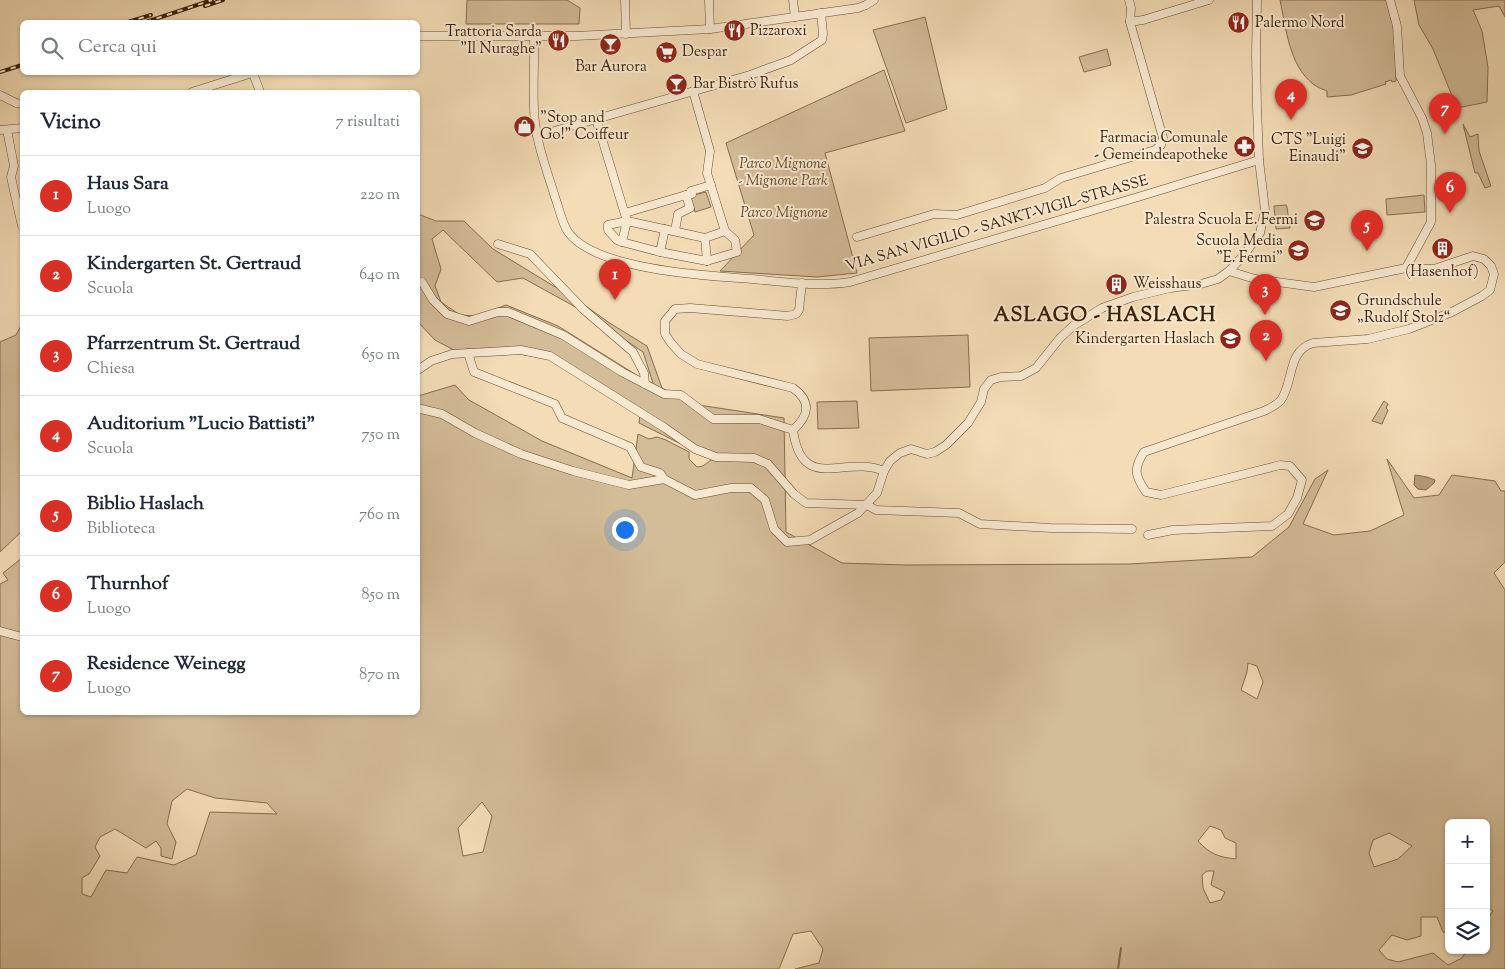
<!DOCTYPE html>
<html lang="it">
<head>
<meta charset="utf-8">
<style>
  body { margin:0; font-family:"Sorts Mill Goudy",serif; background:#f6f6f7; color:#1f2937 }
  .controls { position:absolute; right:15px; bottom:15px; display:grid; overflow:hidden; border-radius:8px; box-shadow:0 1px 4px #0004 }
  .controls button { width:45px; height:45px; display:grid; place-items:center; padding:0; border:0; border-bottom:1px solid #e0e1e3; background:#fff; color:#1f2937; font:25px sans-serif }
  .you { position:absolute; left:624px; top:529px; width:18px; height:18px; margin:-12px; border:4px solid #fff; border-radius:50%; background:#1a73e8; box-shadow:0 0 0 8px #1a73e833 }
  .badge { display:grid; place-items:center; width:32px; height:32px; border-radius:50%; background:#d93025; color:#fff; font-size:16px; font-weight:700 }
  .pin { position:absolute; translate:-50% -41px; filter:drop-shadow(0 1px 2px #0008) }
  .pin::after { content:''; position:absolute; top:26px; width:18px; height:15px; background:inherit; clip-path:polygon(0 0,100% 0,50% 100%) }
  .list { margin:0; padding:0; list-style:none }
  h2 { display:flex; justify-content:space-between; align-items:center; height:65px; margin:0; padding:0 20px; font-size:21px }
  h2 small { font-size:16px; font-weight:400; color:#747a83 }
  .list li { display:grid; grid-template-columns:32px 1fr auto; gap:15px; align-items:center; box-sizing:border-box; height:80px; padding:0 20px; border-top:1px solid #e0e1e3 }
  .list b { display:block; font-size:19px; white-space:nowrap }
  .list p { margin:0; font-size:16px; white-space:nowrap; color:#747a83 }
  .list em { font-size:16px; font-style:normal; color:#747a83 }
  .icon { flex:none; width:28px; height:28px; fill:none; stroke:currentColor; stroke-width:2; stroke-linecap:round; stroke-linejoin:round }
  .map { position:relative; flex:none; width:1505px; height:969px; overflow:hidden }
  .search { position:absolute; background:#fff; box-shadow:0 1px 4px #0004; left:20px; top:20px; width:400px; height:55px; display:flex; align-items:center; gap:12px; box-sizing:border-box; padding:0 18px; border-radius:8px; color:#747a83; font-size:19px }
  .panel { position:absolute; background:#fff; box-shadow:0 1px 4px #0004; left:20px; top:90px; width:400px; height:625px; border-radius:8px }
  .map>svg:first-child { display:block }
  .green { fill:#d3bc98; stroke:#866d4e; fill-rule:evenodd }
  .water { fill:#b49b79; stroke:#83694a }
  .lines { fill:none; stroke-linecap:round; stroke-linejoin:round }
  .stream { stroke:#83694a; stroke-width:2 }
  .minor-casing { stroke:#684e30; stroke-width:9 }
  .minor { stroke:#f7e8d0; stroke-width:8 }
  .rail-casing { stroke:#391e04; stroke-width:4 }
  .rail { stroke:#f7e8d0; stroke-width:2; stroke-dasharray:5.5; stroke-linecap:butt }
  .labels { text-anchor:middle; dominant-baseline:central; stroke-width:4; stroke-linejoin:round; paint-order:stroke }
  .poi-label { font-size:15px; fill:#391e04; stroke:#f7e8d0; text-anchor:start }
  .park-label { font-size:15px; font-style:italic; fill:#604629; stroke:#f7e8d0 }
  .street-label { font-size:15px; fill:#391e04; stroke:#f7e8d0 }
  .district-label { font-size:20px; font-weight:bold; letter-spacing:1px; fill:#391e04; stroke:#f7e8d0 }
</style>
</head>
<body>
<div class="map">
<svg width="1505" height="969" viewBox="0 0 1505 969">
  <rect width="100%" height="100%" fill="#f3dcb6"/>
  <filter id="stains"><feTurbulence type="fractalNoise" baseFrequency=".004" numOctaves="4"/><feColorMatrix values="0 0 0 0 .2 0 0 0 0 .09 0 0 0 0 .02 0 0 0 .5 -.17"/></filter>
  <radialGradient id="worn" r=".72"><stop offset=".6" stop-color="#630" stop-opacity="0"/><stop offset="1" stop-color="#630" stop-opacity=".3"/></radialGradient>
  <!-- green -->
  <g class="green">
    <path d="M467 0H567L580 8 579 24H466Z"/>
    <path d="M1280 0H1388L1395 27 1396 81 1392 82 1391 80 1385 82 1386 84 1351 95 1327 97V91C1322 89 1317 87 1313 84 1289 65 1286 28 1280 0Z"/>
    <path d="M1414 0H1505V17L1499 6 1473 10 1482 31 1488 67 1487 102 1457 108 1433 49 1419 25Z"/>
    <path d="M925 17 947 109 906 123 873 30Z"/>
    <path d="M1107 49 1111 65 1084 72 1079 57Z"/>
    <path d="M884 70 905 131 825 153 857 273 817 277 720 271 754 235 726 143Z"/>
    <path d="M1463 124 1470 137 1478 134 1479 151 1491 186 1485 188 1478 173H1475Z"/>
    <path d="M706 192 711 207 695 212 690 196Z"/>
    <path d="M1424 195 1425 212 1387 215 1386 199Z"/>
    <path d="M1286 205 1287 207 1290 228 1276 229 1274 206Z"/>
    <path d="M418 214 436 221H464L493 249 583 304 608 322 647 346 662 388 692 404 784 418 786 532 842 563 906 565 1129 564 1252 557 1289 527 1315 479 1328 470 1303 524 1334 535 1370 531 1404 515 1387 459 1414 498 1439 495 1452 475 1495 481 1501 491H1505V562L1494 573 1505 590V969H795L819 963 823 949 811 931 793 934 779 969H0V584L8 580 3 573 22 558V712H418V396L455 385 469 400 542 441 632 478 638 434 649 439 657 437 666 440 689 452V459L697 467 703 466 715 457 684 442 679 443 639 423 640 414 549 359 508 352 465 356 435 340 418 322ZM443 230 497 282 523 278 581 310 643 352 654 386 558 326 506 305 477 316 460 315 441 302 435 286 441 269 432 239ZM1248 663 1257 666 1263 682 1257 699 1241 690 1247 672ZM187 789 215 798 267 803 277 814 210 812 196 855 174 865 137 857 127 873 106 870 91 897 82 894V878L89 874 100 856 95 847 100 837 115 829 146 848 156 841 161 848V856L172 859 176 842 167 824 172 801ZM482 802 492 816 483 852 463 856 458 828ZM1449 823H1486V907L1493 911 1486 921V950H1467L1462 958 1448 965 1433 953 1398 962 1387 959 1379 950 1392 935 1407 940 1421 936V917H1437L1443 932 1449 933ZM1210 826 1221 830 1225 838 1236 843V859C1218 857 1210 854 1198 841ZM1389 833 1412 846 1398 859 1374 867 1369 853 1373 840ZM1207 871H1214L1211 885 1225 892 1221 900 1210 903 1203 888 1202 875Z"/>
    <path d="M22 324V531L0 552V342L16 335Z"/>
    <path d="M968 335 970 387 871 391 869 338Z"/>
    <path d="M857 401 859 428 818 429 817 402Z"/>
    <path d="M1384 401 1388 404 1386 408 1388 410 1382 424 1372 421Z"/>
  </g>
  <!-- water -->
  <path class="water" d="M1415 475 1427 477 1435 480 1434 483 1426 490 1418 489 1414 485Z"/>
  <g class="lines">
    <!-- stream -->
    <path class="stream" d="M1118 969 1121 948"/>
    <defs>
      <g id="minor">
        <path d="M625 0 626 34"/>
        <path d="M709 0 710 29"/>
        <path d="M793 0 795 17"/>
        <path d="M1390 0 1397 26 1400 76 1422 118 1427 133 1431 165V222L1406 268"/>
        <path d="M1130 22 1143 20 1209 0"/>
        <path d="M418 36H576L710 29 858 8 866 5 874 0"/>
        <path d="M534 36C535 66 531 107 537 135 541 156 549 177 555 197 559 208 562 223 568 232 595 270 708 276 752 279 785 282 818 287 850 282L1138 197 1259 160"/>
        <path d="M253 73 260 92"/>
        <path d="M192 92 255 72"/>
        <path d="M0 95 16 103 22 104"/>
        <path d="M596 119 627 221 705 238 725 231 707 173 710 151 693 91"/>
        <path d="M0 130 22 128"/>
        <path d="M7 130 14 166 11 177 22 226"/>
        <path d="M537 136 750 75 791 60 822 40 823 34 821 13"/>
        <path d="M625 213 686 195"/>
        <path d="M627 221 622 242 617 240 608 230V225Z"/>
        <path d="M675 231 678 214 690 208 686 195 692 194 691 191 711 185"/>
        <path d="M857 237 934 214 957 215 1045 188 1061 178 1155 150 1161 145 1163 138 1130 22 1131 8 1129 0"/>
        <path d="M622 242 660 252 665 229"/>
        <path d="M498 244 530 254 583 309 633 352 644 373 645 384"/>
        <path d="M660 252 707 261 705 238"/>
        <path d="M707 261 737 252 735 240 725 231"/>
        <path d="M422 282 433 300 447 314 469 321 498 312H508L563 335 622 372 664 394 681 395 713 419H759L793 430"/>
        <path d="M468 353 474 372 555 404 562 418 630 447 641 467 660 473 664 479"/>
        <path d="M418 370 431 361 452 354 521 350 550 356 665 428 695 449 716 457 754 458 768 464 794 494 806 503 867 505 876 510 959 513 980 524 1051 528 1132 529"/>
        <path d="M418 410 421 409 442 414 475 433 521 454 573 471 629 485 664 479 695 495 731 488H751L765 500 774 529 787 542 810 540 858 513 877 493 884 471 890 461 900 453 911 449 927 454 935 452 946 445 968 423 981 402 984 389 991 380 1001 377 1021 376 1036 368 1060 338 1073 326 1102 308 1133 297 1170 288 1201 284 1218 279 1229 271 1244 255 1260 233 1265 210 1259 160 1257 107 1256 54 1257 0"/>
        <path d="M793 430C810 415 811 401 793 388L697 364 681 354 671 343 665 334V321L675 309 690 308 788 316 796 314 799 310 802 283"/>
        <path d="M793 430C802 495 845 454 884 471"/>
        <path d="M1148 535 1173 530 1272 526 1288 514 1297 498 1302 480 1290 466 1280 465 1161 495 1146 492C1135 476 1133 469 1144 452L1264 411C1270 408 1277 405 1281 400 1294 381 1287 351 1313 343L1368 339 1409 329 1452 312 1482 296 1490 290 1494 274 1491 266 1484 259 1473 256 1434 269 1406 268 1314 287 1255 279 1229 271"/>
        <path d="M0 631 22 637"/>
      </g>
    </defs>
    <!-- minor casing -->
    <use href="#minor" class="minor-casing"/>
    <!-- minor -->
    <use href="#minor" class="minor"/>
    <defs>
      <g id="rail">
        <path d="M205 6 223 0"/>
        <path d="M128 22 151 15"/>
        <path d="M146 22 212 0"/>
        <path d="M0 72 22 65"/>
      </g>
    </defs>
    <!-- rail casing -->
    <use href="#rail" class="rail-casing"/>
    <!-- rail -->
    <use href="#rail" class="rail"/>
  </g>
  <!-- icons -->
  <defs>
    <symbol id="restaurant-disc" viewBox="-11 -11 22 22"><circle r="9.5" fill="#8f2418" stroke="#f7e8d0"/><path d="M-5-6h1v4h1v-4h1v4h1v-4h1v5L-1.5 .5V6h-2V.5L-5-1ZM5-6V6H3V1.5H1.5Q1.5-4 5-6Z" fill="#fff"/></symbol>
    <symbol id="bar-disc" viewBox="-11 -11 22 22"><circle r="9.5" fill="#8f2418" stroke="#f7e8d0"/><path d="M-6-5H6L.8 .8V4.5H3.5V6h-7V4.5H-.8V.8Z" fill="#fff"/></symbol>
    <symbol id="supermarket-disc" viewBox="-11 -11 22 22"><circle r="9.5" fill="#8f2418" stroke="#f7e8d0"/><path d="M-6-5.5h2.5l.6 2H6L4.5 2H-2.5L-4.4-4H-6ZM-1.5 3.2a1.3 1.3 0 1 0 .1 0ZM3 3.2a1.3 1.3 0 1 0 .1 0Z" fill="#fff"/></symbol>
    <symbol id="shop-disc" viewBox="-11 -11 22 22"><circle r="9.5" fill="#8f2418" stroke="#f7e8d0"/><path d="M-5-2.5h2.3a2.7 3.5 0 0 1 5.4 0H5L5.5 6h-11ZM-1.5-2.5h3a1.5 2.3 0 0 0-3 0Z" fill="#fff"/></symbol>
    <symbol id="pharmacy-disc" viewBox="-11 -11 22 22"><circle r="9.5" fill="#8f2418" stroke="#f7e8d0"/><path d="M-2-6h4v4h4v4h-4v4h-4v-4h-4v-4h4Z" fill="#fff"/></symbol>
    <symbol id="school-disc" viewBox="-11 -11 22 22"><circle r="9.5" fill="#8f2418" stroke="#f7e8d0"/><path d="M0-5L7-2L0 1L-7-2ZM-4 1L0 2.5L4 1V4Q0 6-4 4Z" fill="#fff"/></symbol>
    <symbol id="building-disc" viewBox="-11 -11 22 22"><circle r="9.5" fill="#8f2418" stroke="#f7e8d0"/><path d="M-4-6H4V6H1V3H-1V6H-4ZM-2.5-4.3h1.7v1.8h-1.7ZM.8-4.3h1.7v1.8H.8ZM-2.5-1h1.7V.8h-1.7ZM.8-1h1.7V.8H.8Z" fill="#fff"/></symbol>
  </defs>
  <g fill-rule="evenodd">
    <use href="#restaurant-disc" x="1226" y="10" width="25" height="25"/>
    <use href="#restaurant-disc" x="722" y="18" width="25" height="25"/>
    <use href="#restaurant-disc" x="546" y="28" width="25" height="25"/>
    <use href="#bar-disc" x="598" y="32" width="25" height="25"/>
    <use href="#supermarket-disc" x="654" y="40" width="25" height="25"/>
    <use href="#bar-disc" x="664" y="72" width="25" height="25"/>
    <use href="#shop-disc" x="512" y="114" width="25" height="25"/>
    <use href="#pharmacy-disc" x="1232" y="134" width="25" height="25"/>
    <use href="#school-disc" x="1350" y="136" width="25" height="25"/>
    <use href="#school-disc" x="1302" y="208" width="25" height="25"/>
    <use href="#building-disc" x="1430" y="236" width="25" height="25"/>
    <use href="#school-disc" x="1286" y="238" width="25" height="25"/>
    <use href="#building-disc" x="1104" y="272" width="25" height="25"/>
    <use href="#school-disc" x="1328" y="298" width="25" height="25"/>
    <use href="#school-disc" x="1218" y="326" width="25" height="25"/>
  </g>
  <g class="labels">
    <!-- poi labels -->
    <g class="poi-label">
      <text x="1255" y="23">Palermo Nord</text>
      <text x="750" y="31">Pizzaroxi</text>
      <text x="542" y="32" text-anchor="end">Trattoria Sarda<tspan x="542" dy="17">"Il Nuraghe"</tspan></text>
      <text x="682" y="52">Despar</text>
      <text x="611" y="67" text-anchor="middle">Bar Aurora</text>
      <text x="693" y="84">Bar Bistrò Rufus</text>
      <text x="540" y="118">"Stop and<tspan x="540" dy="17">Go!" Coiffeur</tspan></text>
      <text x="1228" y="138" text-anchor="end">Farmacia Comunale<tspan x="1228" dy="17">- Gemeindeapotheke</tspan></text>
      <text x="1346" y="140" text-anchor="end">CTS "Luigi<tspan x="1346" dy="17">Einaudi"</tspan></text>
      <text x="1298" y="220" text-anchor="end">Palestra Scuola E. Fermi</text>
      <text x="1283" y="241" text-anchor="end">Scuola Media<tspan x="1283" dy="17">"E. Fermi"</tspan></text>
      <text x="1442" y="272" text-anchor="middle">(Hasenhof)</text>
      <text x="1133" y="284">Weisshaus</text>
      <text x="1357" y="301">Grundschule<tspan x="1357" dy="17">„Rudolf Stolz“</tspan></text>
      <text x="1215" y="339" text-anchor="end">Kindergarten Haslach</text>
    </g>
    <!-- park labels -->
    <g class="park-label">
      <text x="783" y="164">Parco Mignone<tspan x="783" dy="17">- Mignone Park</tspan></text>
      <text x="784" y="213">Parco Mignone</text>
    </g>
    <!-- street labels -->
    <g class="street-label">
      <text transform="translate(997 224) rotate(-16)">VIA SAN VIGILIO - SANKT-VIGIL-STRASSE</text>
    </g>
    <!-- district labels -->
    <g class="district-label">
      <text x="1105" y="316">ASLAGO - HASLACH</text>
    </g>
  </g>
  <rect width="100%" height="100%" filter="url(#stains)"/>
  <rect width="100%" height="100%" fill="url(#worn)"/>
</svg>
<div class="controls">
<button>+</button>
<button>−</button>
<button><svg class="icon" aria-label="layers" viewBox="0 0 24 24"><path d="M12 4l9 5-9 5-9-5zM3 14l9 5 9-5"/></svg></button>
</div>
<div class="you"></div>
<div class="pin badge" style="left:615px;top:300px">1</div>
<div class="pin badge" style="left:1266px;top:361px">2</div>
<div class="pin badge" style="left:1265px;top:315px">3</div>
<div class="pin badge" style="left:1291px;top:120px">4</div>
<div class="pin badge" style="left:1367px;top:251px">5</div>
<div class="pin badge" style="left:1450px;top:213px">6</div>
<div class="pin badge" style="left:1445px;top:134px">7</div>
<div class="search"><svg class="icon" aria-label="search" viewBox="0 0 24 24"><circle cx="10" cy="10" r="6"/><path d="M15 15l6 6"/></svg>Cerca qui</div>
<section class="panel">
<h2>Vicino<small>7 risultati</small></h2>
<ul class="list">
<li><span class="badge">1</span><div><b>Haus Sara</b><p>Luogo</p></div><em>220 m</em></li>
<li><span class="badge">2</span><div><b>Kindergarten St. Gertraud</b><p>Scuola</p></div><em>640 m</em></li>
<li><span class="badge">3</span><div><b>Pfarrzentrum St. Gertraud</b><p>Chiesa</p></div><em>650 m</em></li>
<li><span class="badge">4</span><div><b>Auditorium &quot;Lucio Battisti&quot;</b><p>Scuola</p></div><em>750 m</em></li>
<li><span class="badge">5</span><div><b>Biblio Haslach</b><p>Biblioteca</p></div><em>760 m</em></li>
<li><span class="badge">6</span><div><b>Thurnhof</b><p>Luogo</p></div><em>850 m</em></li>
<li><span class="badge">7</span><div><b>Residence Weinegg</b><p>Luogo</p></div><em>870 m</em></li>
</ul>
</section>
</div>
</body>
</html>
